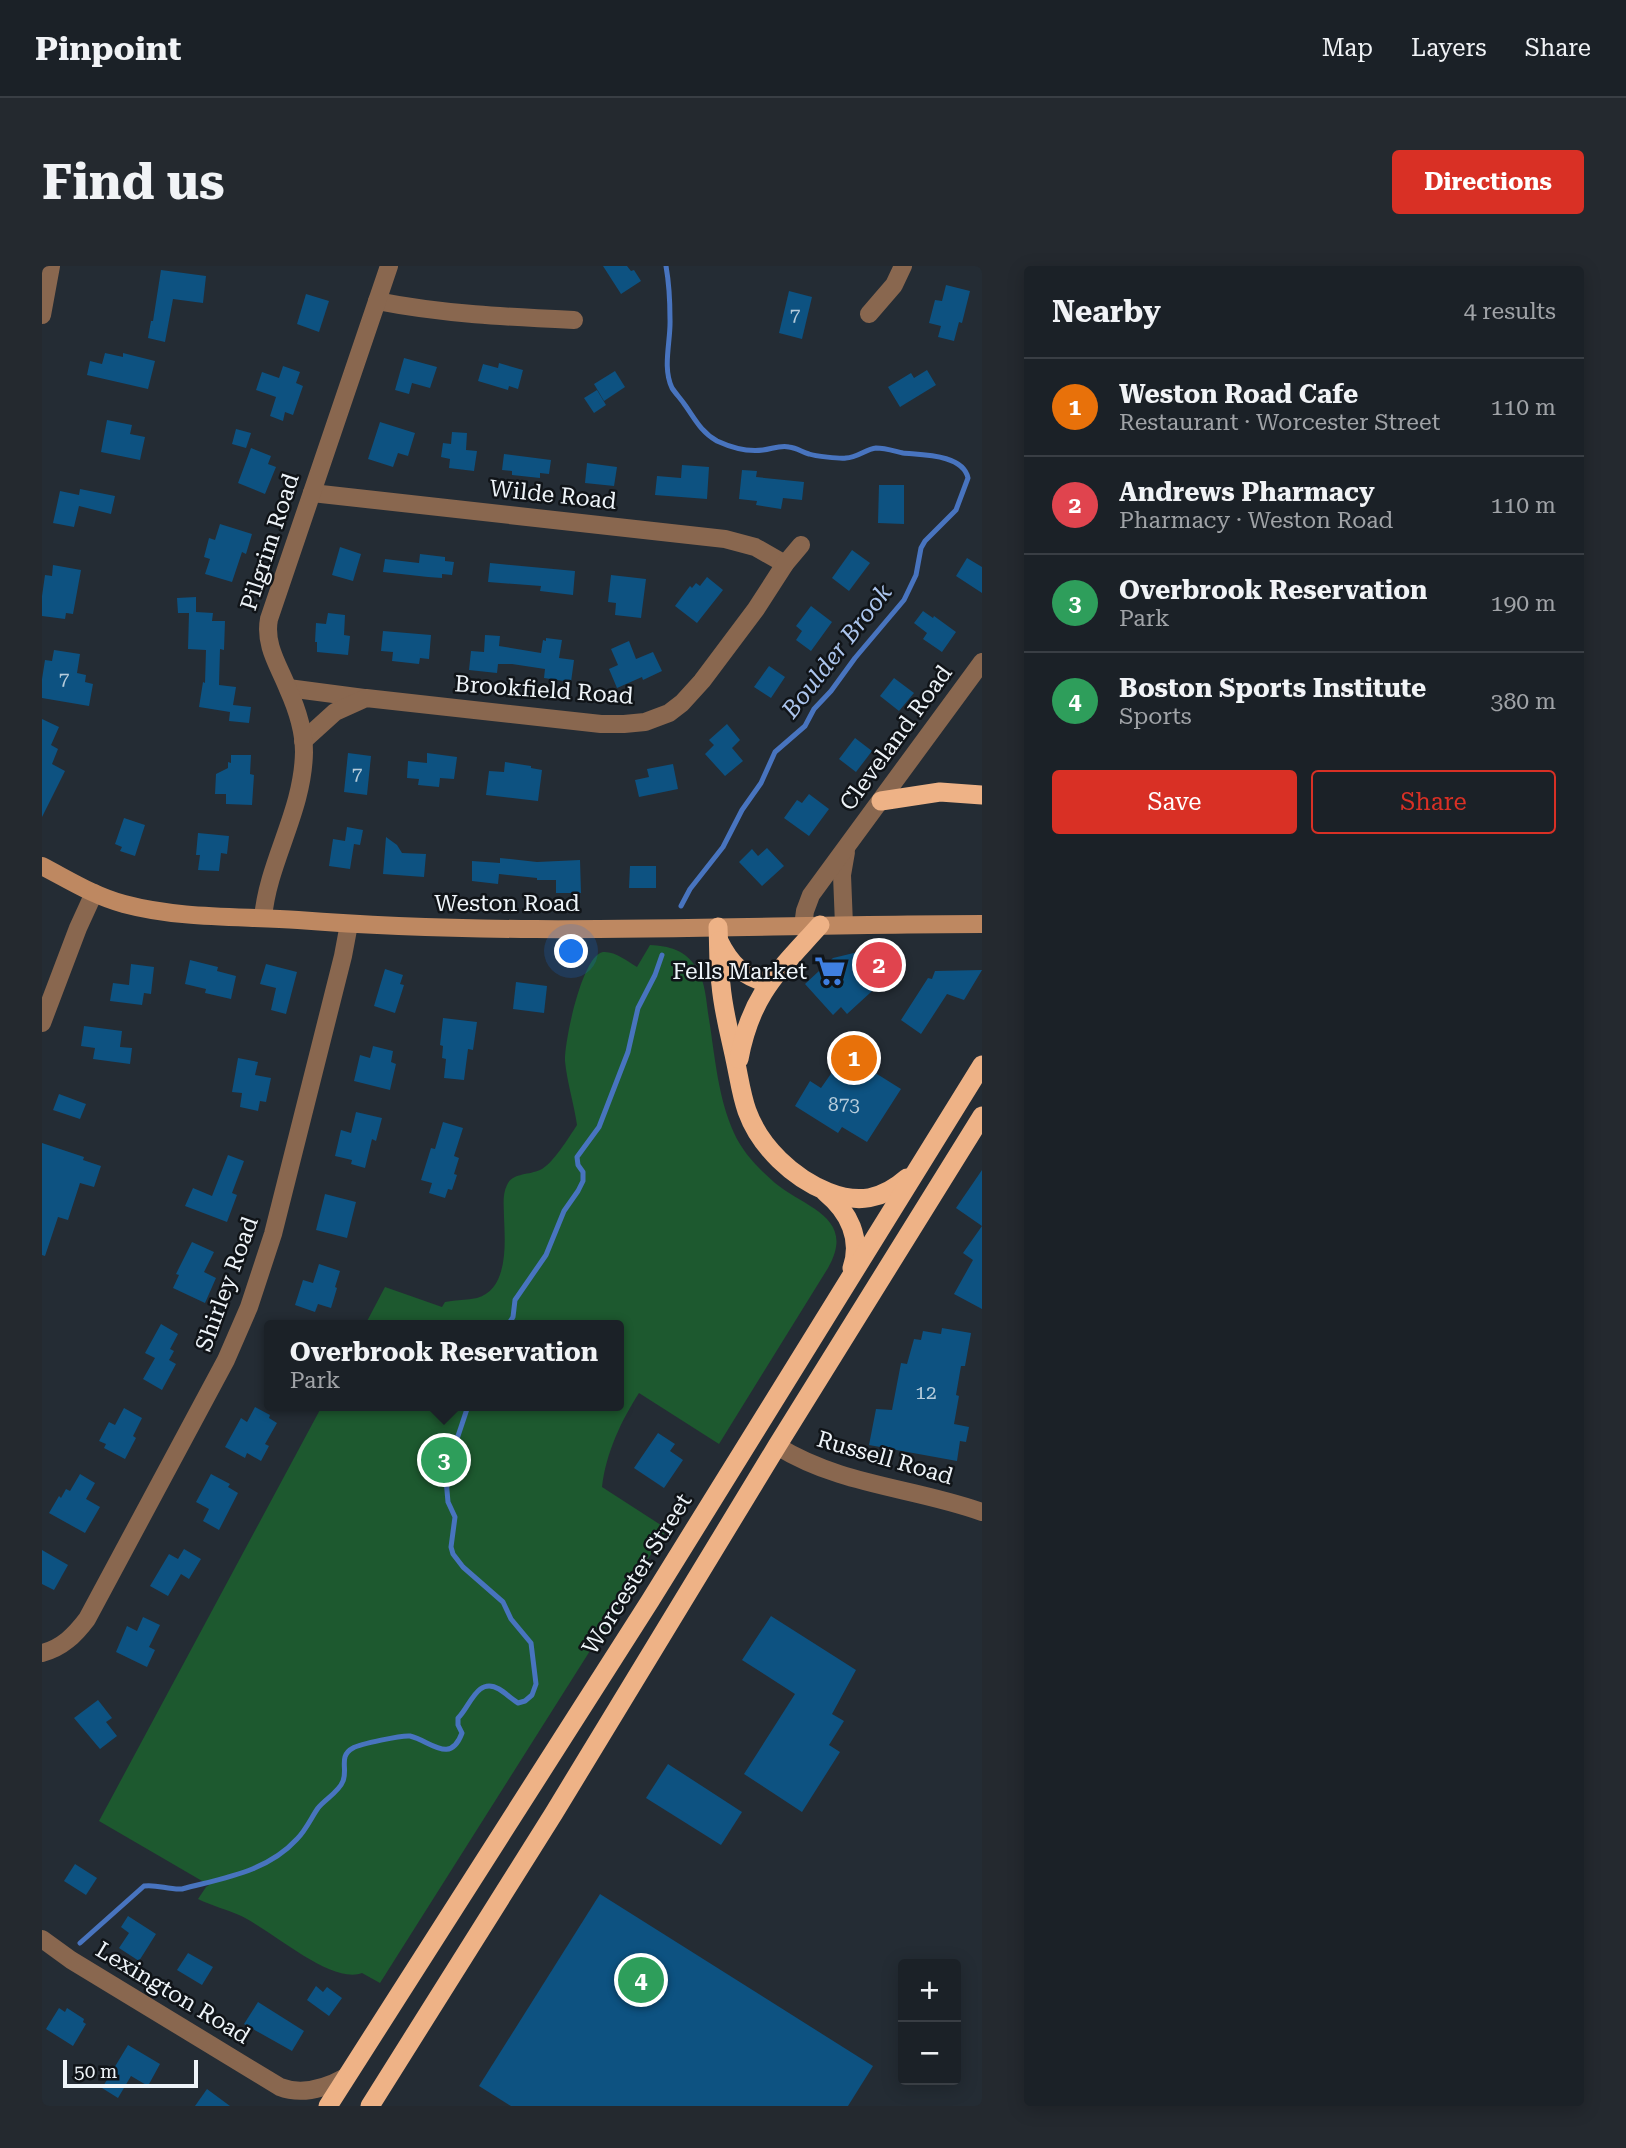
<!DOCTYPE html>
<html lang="en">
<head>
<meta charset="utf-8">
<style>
  body { margin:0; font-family:"Roboto Serif",serif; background:#24292f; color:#f1f3f6 }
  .controls { position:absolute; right:21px; bottom:21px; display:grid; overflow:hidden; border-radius:7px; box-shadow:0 4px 18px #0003 }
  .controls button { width:63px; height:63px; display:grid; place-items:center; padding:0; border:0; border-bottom:2px solid #393e44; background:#1b2127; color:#f1f3f6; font:35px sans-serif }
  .scale { position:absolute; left:21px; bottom:18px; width:135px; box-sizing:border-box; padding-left:7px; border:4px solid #eef4f9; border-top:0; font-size:19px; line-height:24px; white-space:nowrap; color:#eef4f9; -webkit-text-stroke:5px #101418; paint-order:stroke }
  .you { position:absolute; left:530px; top:686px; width:24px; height:24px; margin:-18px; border:5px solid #fff; border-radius:50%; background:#1a73e8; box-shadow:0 0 0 10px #1a73e833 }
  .badge { display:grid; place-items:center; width:46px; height:46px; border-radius:50%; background:#d93025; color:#fff; font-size:23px; font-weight:700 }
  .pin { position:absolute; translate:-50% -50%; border:4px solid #fff; box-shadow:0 2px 7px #0006 }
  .popup { position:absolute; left:222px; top:1054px; width:360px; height:91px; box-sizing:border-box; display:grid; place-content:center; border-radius:7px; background:#1b2127; filter:drop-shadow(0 2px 5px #0005); font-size:23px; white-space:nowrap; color:#a0a3a7 }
  .popup b { font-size:26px; color:#f1f3f6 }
  .popup::after { content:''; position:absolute; left:50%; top:100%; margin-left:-14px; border:14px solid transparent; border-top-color:#1b2127 }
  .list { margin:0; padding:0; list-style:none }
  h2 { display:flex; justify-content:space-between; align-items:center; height:91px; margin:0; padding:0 28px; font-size:30px }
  h2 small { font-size:23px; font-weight:400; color:#a0a3a7 }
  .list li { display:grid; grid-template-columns:46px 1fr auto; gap:21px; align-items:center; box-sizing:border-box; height:98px; padding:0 28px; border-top:2px solid #393e44 }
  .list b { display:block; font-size:26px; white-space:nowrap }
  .list p { margin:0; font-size:23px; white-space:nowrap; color:#a0a3a7 }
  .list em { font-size:23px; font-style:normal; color:#a0a3a7 }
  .actions { display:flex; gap:14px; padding:21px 28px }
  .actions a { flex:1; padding:16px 0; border:2px solid #d93025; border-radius:7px; text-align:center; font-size:24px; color:#d93025 }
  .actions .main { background:#d93025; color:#fff }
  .map { position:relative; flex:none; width:940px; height:1840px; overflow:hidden; border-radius:7px }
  header { display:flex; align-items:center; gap:42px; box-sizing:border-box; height:98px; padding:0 35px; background:#1b2127; border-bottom:2px solid #393e44 }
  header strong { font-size:33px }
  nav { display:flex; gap:38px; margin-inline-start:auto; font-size:24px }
  .intro { display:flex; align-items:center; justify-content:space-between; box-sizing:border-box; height:168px; padding:0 42px }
  h1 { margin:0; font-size:49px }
  .button { padding:18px 32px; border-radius:7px; background:#d93025; color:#fff; font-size:24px; font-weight:700 }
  main { display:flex; gap:42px; padding:0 42px }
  aside { flex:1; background:#1b2127; border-radius:7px; box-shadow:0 4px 18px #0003 }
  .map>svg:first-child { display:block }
  .green { fill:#1d592f }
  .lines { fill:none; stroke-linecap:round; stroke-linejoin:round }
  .stream { stroke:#4874bf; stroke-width:5 }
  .building { fill:#0d5281 }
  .minor { stroke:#89674f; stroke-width:18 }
  .tertiary { stroke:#89674f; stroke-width:18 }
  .secondary { stroke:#be8861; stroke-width:18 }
  .trunk { stroke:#eeb286; stroke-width:19 }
  .labels { text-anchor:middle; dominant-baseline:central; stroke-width:5; stroke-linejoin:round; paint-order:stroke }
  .number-label { font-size:19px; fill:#b6ccdb }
  .street-label { font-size:23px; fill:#eef4f9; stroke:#101418 }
  .poi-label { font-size:23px; fill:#eef4f9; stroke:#101418; text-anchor:end }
  .water-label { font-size:24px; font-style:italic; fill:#acc5ed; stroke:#101418 }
</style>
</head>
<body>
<header>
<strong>Pinpoint</strong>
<nav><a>Map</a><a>Layers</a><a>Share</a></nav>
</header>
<div class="intro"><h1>Find us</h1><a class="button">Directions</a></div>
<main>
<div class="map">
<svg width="940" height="1840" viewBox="0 0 940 1840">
  <rect width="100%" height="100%" fill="#242c34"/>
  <!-- green -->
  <path class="green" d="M608 679C627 680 643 684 654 701 664 716 664 736 667 753 673 791 676 832 692 867 701 887 717 903 733 917 763 942 815 951 786 1002L677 1178 597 1127C579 1155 564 1187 560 1221L625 1263 338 1717 320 1707C289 1719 227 1662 197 1649 184 1643 170 1640 156 1633L164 1621 167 1619 57 1555 280 1140H577V1059H323L343 1021 400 1041 403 1036C414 1034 425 1034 435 1032 467 1023 463 976 462 951 462 941 460 929 465 919 470 907 487 909 498 904 511 898 527 871 535 859 532 838 525 816 523 795 522 777 540 689 561 686 573 685 585 695 595 701Z"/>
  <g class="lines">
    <!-- stream -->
    <g class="stream">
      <path d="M624 0C627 17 628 36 628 53 629 75 620 101 630 122 634 128 639 133 643 139 653 153 659 166 675 175 688 181 706 186 721 184 730 183 738 179 747 181 755 182 760 186 767 188 773 190 798 193 804 192 815 192 824 183 834 182 843 182 852 185 861 187 879 189 921 188 926 212L914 244 883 275 879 282 874 309 862 334 813 392 789 425 772 443 763 460 733 486 719 517 700 544 681 581 648 623 639 640"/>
      <path d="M466 1059 471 1051 473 1034 504 989 522 945 536 925 541 915V906L536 899 535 891 557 861 586 786 596 742 613 709 620 689"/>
      <path d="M38 1677 102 1620C115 1618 126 1624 140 1623 181 1612 225 1606 255 1573 264 1564 269 1552 276 1542 283 1533 297 1526 301 1515 306 1503 296 1490 311 1482 318 1478 360 1469 368 1470 389 1475 408 1499 420 1467L416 1459V1452C428 1441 435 1410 457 1423 464 1427 469 1433 476 1437L483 1435 490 1429 494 1418 489 1377 469 1353 461 1336 421 1301 411 1288 409 1281 413 1251 406 1236 403 1202 407 1187 416 1170 426 1140"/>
    </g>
  </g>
  <!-- building -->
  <g class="building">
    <path d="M561 0H585L589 5 592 4 599 15 579 28Z"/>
    <path d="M119 4 164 10 161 37 131 33 123 76 106 72 109 55H111Z"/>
    <path d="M904 19 928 25 920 57 917 56 912 75 896 71 899 60 887 57 893 34 900 35Z"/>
    <path d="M747 25 770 31 760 73 737 67Z"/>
    <path d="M264 28 287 35 277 66 255 58Z"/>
    <path d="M63 87 81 91V87L113 95 106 123 45 109 48 95 60 98Z"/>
    <path d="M362 92 395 101 388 122 370 117 367 128 353 124Z"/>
    <path d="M457 97 481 104 476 123 467 120 466 124 436 115 441 98 456 102Z"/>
    <path d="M241 100 258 106 254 117 261 120 251 149 243 146 241 155 228 150 234 131 214 124 220 106 237 112Z"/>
    <path d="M885 104 894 119 858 141 846 121 869 107 872 112Z"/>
    <path d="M573 105 583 121 562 135 552 118Z"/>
    <path d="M555 124 564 139 552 147 542 132Z"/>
    <path d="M65 154 90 159 88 168 103 171 98 194 59 186Z"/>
    <path d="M338 156 373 167 366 190 356 187 351 201 326 193Z"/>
    <path d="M194 163 209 167 204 182 190 178Z"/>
    <path d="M410 166 425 167 424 184 435 185 432 205 407 202 408 193 399 191 401 177 409 178Z"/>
    <path d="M209 182 229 190 226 198 234 201 223 228 196 217Z"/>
    <path d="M462 188 509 194 507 208 498 207V212L470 209V205L460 204Z"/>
    <path d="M545 197 575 201 572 220 543 217Z"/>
    <path d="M640 199 667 201 665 233 613 229 615 210 639 212Z"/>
    <path d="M700 204 715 205 714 211 762 216 760 234 741 232 739 243 714 239 715 235 697 233Z"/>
    <path d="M837 219H862V258L836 257Z"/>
    <path d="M38 223 73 230 69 248 37 240 32 261 11 257 18 225 37 229Z"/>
    <path d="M178 258 210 268 204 288 200 286 190 316 163 308 168 293 162 291 167 272 173 274Z"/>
    <path d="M298 281 319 288 311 315 290 309Z"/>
    <path d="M810 284 828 297 807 325 790 312Z"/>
    <path d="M378 288 403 291V295L412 296 410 309 400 308V312L386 311 341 306 343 293 377 297Z"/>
    <path d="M925 292 940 301V327L914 310Z"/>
    <path d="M448 297 533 305 531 329 498 325 499 320 446 316Z"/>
    <path d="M11 299 39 304 31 348 24 347 23 353 0 350V330L3 309 10 310Z"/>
    <path d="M569 309 604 313 599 352 573 349 574 337 566 336Z"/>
    <path d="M665 311 681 324 655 357 633 340 648 320 650 322 654 317 658 320Z"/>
    <path d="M154 331V346L171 347 170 355H183L182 384 178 383 177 419 194 421 191 439 209 441 207 457 187 455 188 446 157 441 161 416 163 417 164 384 146 383 147 347H136L135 332Z"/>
    <path d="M769 340 790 356 769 385 754 374 760 365 754 360Z"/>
    <path d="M881 345 891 352 892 350 914 366 900 386 881 373 885 367 872 357Z"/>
    <path d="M286 347 303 349 302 369 308 370 306 389 275 386V376H273L274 357 284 358Z"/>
    <path d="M341 365 389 369 387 393 378 392 377 398 350 395 351 386 339 385Z"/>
    <path d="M443 369 458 370 457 380 499 387 501 374 504 375V372L520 374 517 392 532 394 529 416 502 412 503 403 470 398H456L455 407 427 404 429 385 442 386Z"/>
    <path d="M587 375 594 393 611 386 620 405 601 414 600 411 575 422 567 403 576 399 569 383Z"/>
    <path d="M12 384 38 388 35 407 44 409 43 416 51 418 47 440 0 432V413L3 394 10 395Z"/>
    <path d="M727 400 743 411 729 432 712 421Z"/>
    <path d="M852 412 872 427 857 445 838 430Z"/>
    <path d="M0 453 17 461 9 479 16 483 10 498 23 505 0 551Z"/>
    <path d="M685 458 698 474 690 482 701 495 683 510 663 488 672 479 667 474Z"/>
    <path d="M813 472 830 485 814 506 797 493Z"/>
    <path d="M306 487 329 490 325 529 302 526Z"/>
    <path d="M385 487 415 491 412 513 398 512 397 521 376 519 377 513 365 512 366 495 385 497Z"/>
    <path d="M189 489H209L208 508 212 509 210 539 184 538V528H173L174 508 186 502V496L189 497Z"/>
    <path d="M463 496 489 500V502L500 504 496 535 444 529 447 505 462 506Z"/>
    <path d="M631 498 636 523 597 531 593 514 607 511 605 503Z"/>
    <path d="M767 528 787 543 767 570 742 552 755 534 760 537Z"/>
    <path d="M82 552 103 559 93 590 78 585 80 581 73 578Z"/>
    <path d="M305 561 321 564 318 579 312 578 308 603 287 600 291 573 303 575Z"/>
    <path d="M156 567 187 570 185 588 179 587 177 605 156 604 158 589H154Z"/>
    <path d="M344 571 355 579 360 587 384 588 382 611 341 608Z"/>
    <path d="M725 582 742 600 720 620 697 596 710 583 716 590Z"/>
    <path d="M458 592 495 596 538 594 539 627H514V614H495V612L457 608 456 618 430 615V595L458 597Z"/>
    <path d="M588 600H614V622H587Z"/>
    <path d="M816 686H852L853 704 805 748 799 741 791 749 763 718 791 692Z"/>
    <path d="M148 694 176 701 175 705 194 710 189 733 163 727 164 723 143 718Z"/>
    <path d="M89 698 112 701 109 728 102 727 100 739 68 735 71 717 87 719Z"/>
    <path d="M224 698 255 706 244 748 229 744 234 722 218 718Z"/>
    <path d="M343 703 361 709 358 718 362 719 353 747 332 740Z"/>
    <path d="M940 704 922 734 905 728 879 768 859 754 886 712 890 713 893 705Z"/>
    <path d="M474 716 505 720 502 747 471 743Z"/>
    <path d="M401 752 435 756 431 784 426 783 422 814 402 812 404 793 400 792 401 780 398 779Z"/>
    <path d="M42 760 80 765 78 781 90 782 88 798 51 793 53 782 39 780Z"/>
    <path d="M331 780 351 785 349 796 354 798 348 824 312 815 318 789 328 792Z"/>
    <path d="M807 782 826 784 819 798 859 823 825 876 800 861 796 867 753 840 768 815 779 822Z"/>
    <path d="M196 792 216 796 213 809 229 812 224 836 218 835 216 845 198 841 200 827 190 826Z"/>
    <path d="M17 828 44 838 38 853 11 844Z"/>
    <path d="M314 846 340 852 334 875 330 873 323 902 309 898 310 894 293 890 299 864 309 867Z"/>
    <path d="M401 856 421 862 412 890 417 892 412 908 415 909 410 924 406 923 403 932 387 927 390 917 379 914 389 882 393 883Z"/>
    <path d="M0 877 42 891 41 894 59 900 52 921 38 917 26 954 16 951 3 990 0 989Z"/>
    <path d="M186 889 202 895 190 927 195 929 185 956 143 940 151 922 170 930Z"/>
    <path d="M940 904V1043L912 1028 931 994 921 987 940 960 914 942Z"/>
    <path d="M283 928 314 936 305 972 274 964Z"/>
    <path d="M150 976 172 986 162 1006 174 1012 163 1037 131 1022 137 1009 134 1008Z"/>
    <path d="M277 998 298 1005 293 1021 295 1022 289 1042 276 1038 273 1046 253 1039 261 1014 271 1017Z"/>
    <path d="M119 1058 136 1068 128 1083 132 1085 127 1094 134 1098 120 1124 101 1113 113 1092 103 1087Z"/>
    <path d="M900 1062 929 1067 923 1100H919L914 1129 917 1130 912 1158 927 1161 924 1176 918 1175 915 1195 827 1179 834 1143 850 1144 859 1097 865 1098 872 1073 879 1074 881 1065 899 1068Z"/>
    <path d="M213 1141 228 1149 227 1152 235 1157 223 1178 227 1180 219 1195 205 1187 203 1192 183 1181 199 1152 205 1156Z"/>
    <path d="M82 1142 100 1152 91 1170 94 1172 83 1193 62 1182 64 1178 57 1175 67 1156 73 1159Z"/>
    <path d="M616 1167 633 1178 628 1185 641 1194 622 1222 592 1202Z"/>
    <path d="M38 1208 53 1217 44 1233 58 1241 43 1267 7 1247 17 1230 19 1232 24 1223 28 1225Z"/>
    <path d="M169 1208 188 1218 186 1221 196 1227 177 1264 161 1255 167 1243 154 1236Z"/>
    <path d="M142 1283 159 1293 147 1313 139 1308 126 1330 108 1320 127 1288 136 1293Z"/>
    <path d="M0 1284 26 1299 12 1324 0 1318Z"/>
    <path d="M729 1350 814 1404 790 1448 802 1455 787 1479 798 1486 760 1546 702 1508 753 1428 700 1394Z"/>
    <path d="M101 1351 118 1359 107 1381 113 1384 105 1401 74 1386 85 1360 95 1365Z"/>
    <path d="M56 1434 70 1452 64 1456 75 1470 58 1483 32 1452Z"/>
    <path d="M626 1498 700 1546 679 1579 604 1532Z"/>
    <path d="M33 1598 55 1612 44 1629 22 1615Z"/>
    <path d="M558 1628 831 1800 806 1840H469L437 1820Z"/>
    <path d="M86 1650 114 1668 97 1695 77 1682 87 1667 79 1661Z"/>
    <path d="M146 1687 171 1701 160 1719 135 1704Z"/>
    <path d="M274 1720 281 1726 285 1721 300 1732 287 1750 265 1734Z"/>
    <path d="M216 1736 262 1765 250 1785 202 1758Z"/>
    <path d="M17 1742 23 1746 25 1742 42 1753 41 1756 44 1758 31 1780 4 1763Z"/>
    <path d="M86 1779 118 1798 106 1820 89 1810 76 1832 60 1822Z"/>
    <path d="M165 1823 188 1840H153Z"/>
  </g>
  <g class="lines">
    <!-- minor -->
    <g class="minor">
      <path d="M335 35C400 48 466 51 532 54"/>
      <path d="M827 48 852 19 861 0"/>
      <path d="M270 227 683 273 713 281 743 298"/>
      <path d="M246 422 322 432"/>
      <path d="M261 475 293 446 324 432 559 458H582L603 456 627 447 640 437 660 415 714 343 743 298 759 279"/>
      <path d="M221 652C226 595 261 546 262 486 262 464 255 443 246 423 237 400 222 379 227 353L347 0"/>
      <path d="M802 659 800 609 804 586"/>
      <path d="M761 660 763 645 769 629 940 396"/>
      <path d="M0 757 36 662 52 627"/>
      <path d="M735 1180C800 1220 870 1221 940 1246"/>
      <path d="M0 1387C20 1382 33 1369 45 1353L184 1094 207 1041 231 968 301 690 307 658"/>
      <path d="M0 1673 29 1694 238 1821C261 1830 284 1822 304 1811"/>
    </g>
    <!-- tertiary -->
    <path class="tertiary" d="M0 49 9 0"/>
    <!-- secondary -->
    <path class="secondary" d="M0 600C27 614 52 630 82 638 138 653 198 650 256 654 483 672 712 658 940 658"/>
    <!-- trunk -->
    <g class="trunk">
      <path d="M839 535 898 526 940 529"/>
      <path d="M676 661C677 680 676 700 679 719 681 744 688 769 693 793 697 811 699 828 705 845 718 881 751 912 786 926 816 938 840 934 865 912"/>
      <path d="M677 675C688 698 702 711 726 717"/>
      <path d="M697 793C709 728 736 706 778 659"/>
      <path d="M784 927C807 946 820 973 810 1002"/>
      <path d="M286 1840 608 1335 940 799"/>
      <path d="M328 1840 512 1547 735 1180 940 850"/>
    </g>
  </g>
  <!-- icons -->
  <defs>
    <symbol id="supermarket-bare" viewBox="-9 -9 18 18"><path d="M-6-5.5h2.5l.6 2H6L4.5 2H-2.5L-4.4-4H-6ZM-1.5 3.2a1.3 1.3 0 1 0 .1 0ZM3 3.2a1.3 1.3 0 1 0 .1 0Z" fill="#3f7fe0" stroke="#101418" stroke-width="2.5" paint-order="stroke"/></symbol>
  </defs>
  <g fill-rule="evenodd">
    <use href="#supermarket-bare" x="766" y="683" width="44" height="44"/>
  </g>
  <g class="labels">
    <!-- number labels -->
    <g class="number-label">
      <text x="753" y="49">7</text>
      <text x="22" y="413">7</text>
      <text x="315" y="508">7</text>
      <text x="802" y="838">873</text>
      <text x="884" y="1126">12</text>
    </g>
    <!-- street labels -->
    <g class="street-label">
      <text transform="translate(511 229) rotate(6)">Wilde Road</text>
      <text transform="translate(228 276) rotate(-72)">Pilgrim Road</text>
      <text transform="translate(502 424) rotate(4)">Brookfield Road</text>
      <text transform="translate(854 472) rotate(-54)">Cleveland Road</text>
      <text x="465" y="637">Weston Road</text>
      <text transform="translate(185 1018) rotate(-70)">Shirley Road</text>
      <text transform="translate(843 1192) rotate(16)">Russell Road</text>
      <text transform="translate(595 1308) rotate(-58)">Worcester Street</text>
      <text transform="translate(131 1727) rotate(31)">Lexington Road</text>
    </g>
    <!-- poi labels -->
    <g class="poi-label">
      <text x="765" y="705">Fells Market</text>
    </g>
    <!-- water labels -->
    <g class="water-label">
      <text transform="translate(795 385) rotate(-52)">Boulder Brook</text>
    </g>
  </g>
</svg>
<div class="controls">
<button>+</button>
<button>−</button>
</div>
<div class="scale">50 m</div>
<div class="you"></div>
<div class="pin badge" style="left:812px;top:792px;background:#e8710a">1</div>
<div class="pin badge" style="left:837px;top:699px;background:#e0444e">2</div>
<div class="pin badge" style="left:402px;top:1194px;background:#2e9e5b">3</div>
<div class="popup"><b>Overbrook Reservation</b>Park</div>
<div class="pin badge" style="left:599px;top:1714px;background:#2e9e5b">4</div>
</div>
<aside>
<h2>Nearby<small>4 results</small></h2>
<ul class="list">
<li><span class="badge" style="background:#e8710a">1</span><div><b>Weston Road Cafe</b><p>Restaurant · Worcester Street</p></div><em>110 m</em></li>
<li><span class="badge" style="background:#e0444e">2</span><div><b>Andrews Pharmacy</b><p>Pharmacy · Weston Road</p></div><em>110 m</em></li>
<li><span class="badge" style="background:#2e9e5b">3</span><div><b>Overbrook Reservation</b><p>Park</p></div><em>190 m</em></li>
<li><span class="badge" style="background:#2e9e5b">4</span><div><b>Boston Sports Institute</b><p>Sports</p></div><em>380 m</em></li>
</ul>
<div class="actions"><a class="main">Save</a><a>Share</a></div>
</aside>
</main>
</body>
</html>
